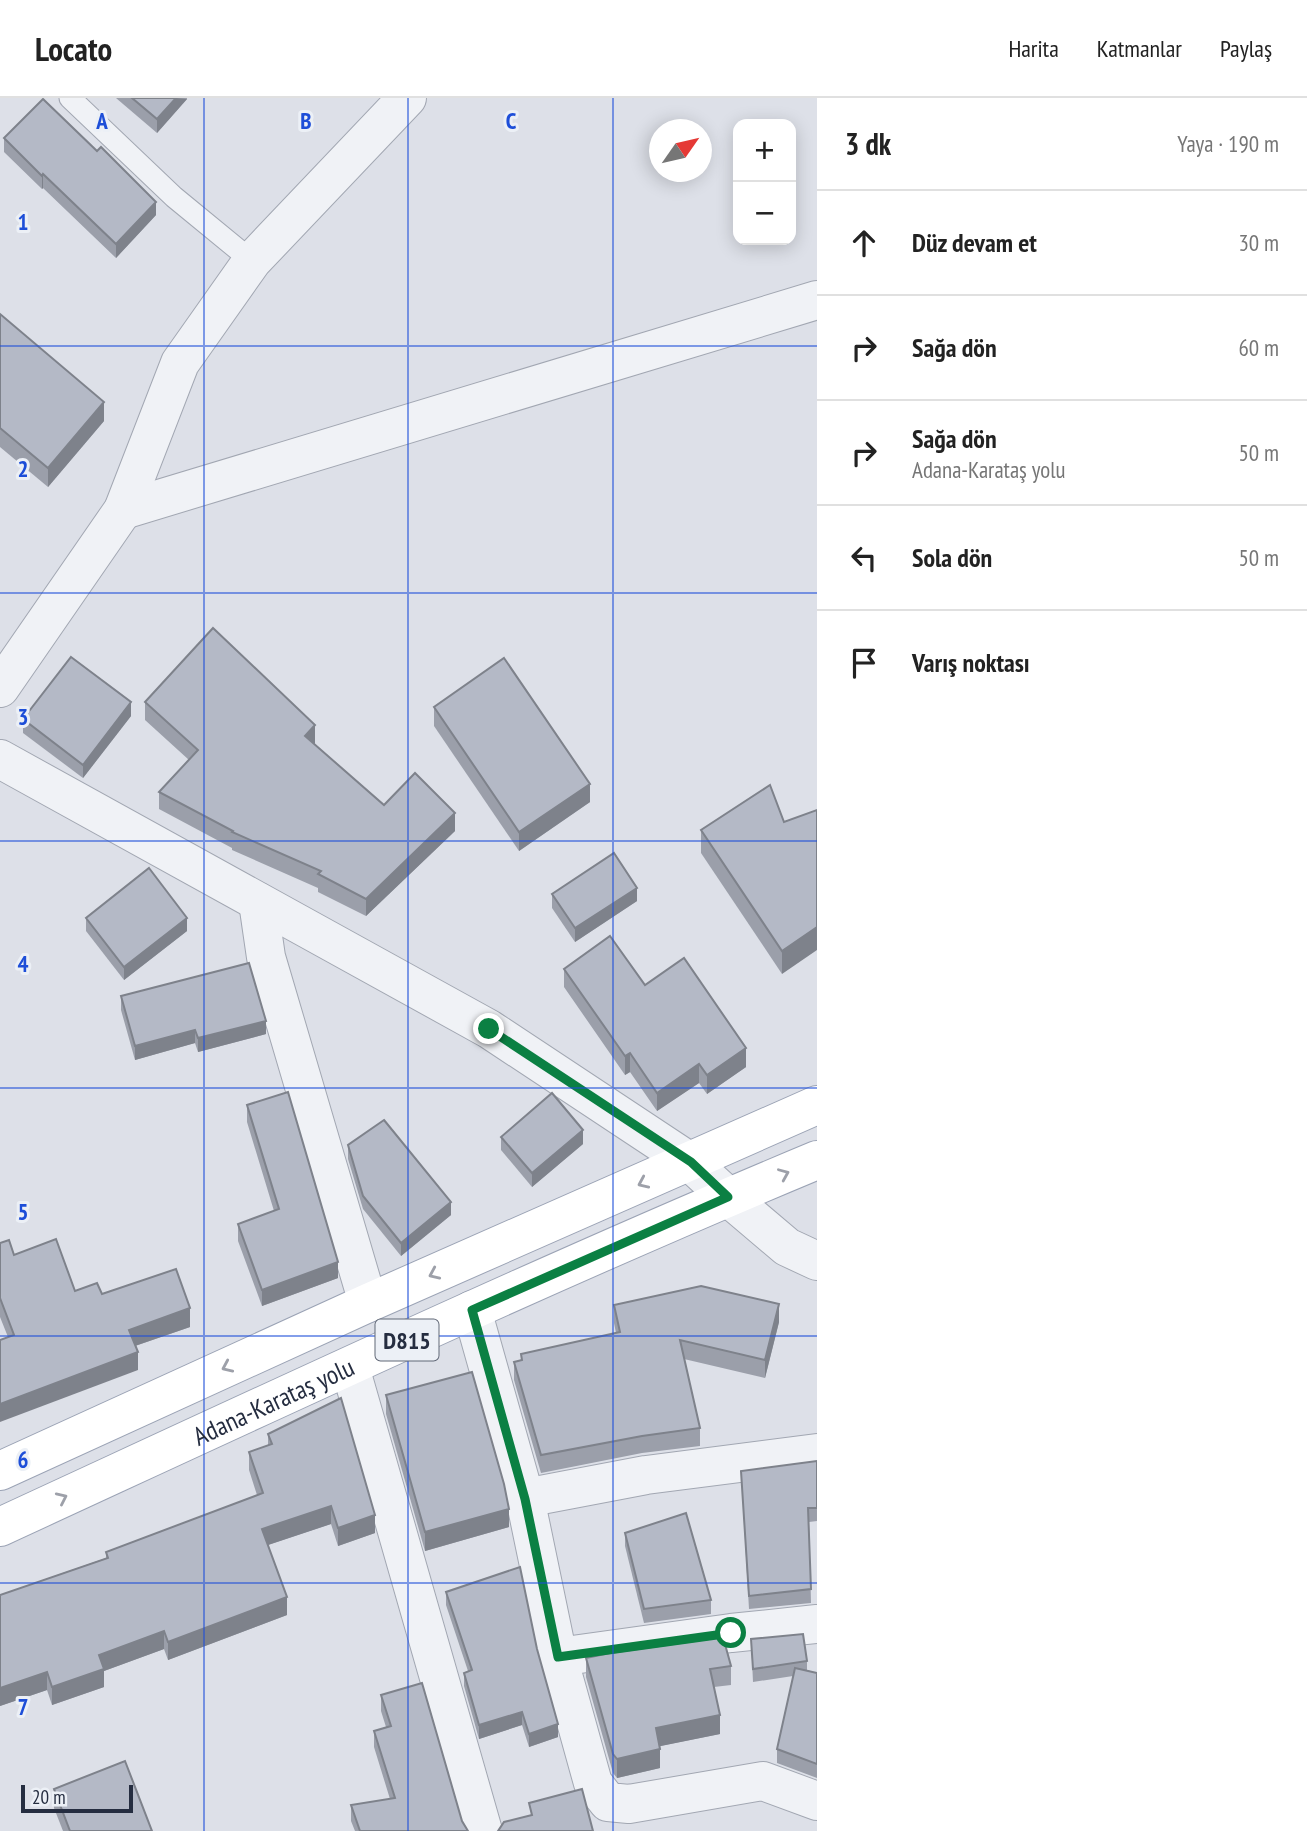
<!DOCTYPE html>
<html lang="tr">
<head>
<meta charset="utf-8">
<style>
  body { margin:0; font-family:"PT Sans Narrow",sans-serif; background:#f6f6f6; color:#222 }
  .controls { position:absolute; right:21px; top:21px; display:grid; overflow:hidden; border-radius:14px; box-shadow:0 4px 18px #0003 }
  .controls button { width:63px; height:63px; display:grid; place-items:center; padding:0; border:0; border-bottom:2px solid #e0e0e0; background:#fff; color:#222; font:35px sans-serif }
  .compass { position:absolute; left:649px; top:21px; width:63px; height:63px; border-radius:50%; background:#fff; box-shadow:0 4px 18px #0003; rotate:56deg }
  .scale { position:absolute; left:21px; bottom:18px; width:112px; box-sizing:border-box; padding-left:7px; border:4px solid #252d40; border-top:0; font-size:19px; line-height:24px; white-space:nowrap; color:#252d40; -webkit-text-stroke:5px #ecf0f6; paint-order:stroke }
  .stop { position:absolute; width:21px; height:21px; margin:-16px; border:5px solid #0b8043; border-radius:50%; background:#fff }
  .stop.end { background:#0b8043; border-color:#fff; box-shadow:0 2px 7px #0008 }
  .list { margin:0; padding:0; list-style:none }
  h2 { display:flex; justify-content:space-between; align-items:center; height:91px; margin:0; padding:0 28px; font-size:30px }
  h2 small { font-size:23px; font-weight:400; color:#767676 }
  .list li { display:grid; grid-template-columns:46px 1fr auto; gap:21px; align-items:center; box-sizing:border-box; height:105px; padding:0 28px; border-top:2px solid #e0e0e0 }
  .list b { display:block; font-size:26px; white-space:nowrap }
  .list p { margin:0; font-size:23px; white-space:nowrap; color:#767676 }
  .list em { font-size:23px; font-style:normal; color:#767676 }
  .icon { flex:none; width:38px; height:38px; fill:none; stroke:currentColor; stroke-width:2; stroke-linecap:round; stroke-linejoin:round }
  .map { position:relative; flex:none; width:817px; height:1733px; overflow:hidden }
  header { display:flex; align-items:center; gap:42px; box-sizing:border-box; height:98px; padding:0 35px; background:#fff; border-bottom:2px solid #e0e0e0 }
  header strong { font-size:33px }
  nav { display:flex; gap:38px; margin-inline-start:auto; font-size:24px }
  main { display:flex }
  aside { flex:1; background:#fff }
  .map>svg:first-child { display:block }
  .lines { fill:none; stroke-linecap:round; stroke-linejoin:round }
  .lane-casing { stroke:#a2a7b2; stroke-width:23 }
  .street-casing { stroke:#a2a7b2; stroke-width:40 }
  .primary-casing { stroke:#9ba3b5; stroke-width:40 }
  .lane { stroke:#f0f2f6; stroke-width:21 }
  .street { stroke:#f0f2f6; stroke-width:38 }
  .primary { stroke:#fff; stroke-width:38 }
  .wall { fill:#9b9faa }
  .shaded-wall { fill:#7e828b }
  .building { fill:#b4b9c6; stroke:#7e828b; stroke-width:2 }
  .oneway { stroke:#9da0a9 }
  .route { stroke:#0b8043; stroke-width:9 }
  .grid { fill:none; stroke:#1d4ed8; stroke-width:2; stroke-opacity:0.55 }
  .labels { text-anchor:middle; dominant-baseline:central; stroke-width:6; stroke-linejoin:round; paint-order:stroke }
  .shield { fill:#ecf0f6; stroke:#616877; stroke-width:2 }
  .shield-label { font-size:24px; font-weight:bold; fill:#252d40 }
  .street-label { font-size:26px; fill:#252d40; stroke:#ecf0f6 }
  .grid-label { font-size:23px; text-anchor:middle; font-weight:bold; fill:#1d4ed8; stroke:#ecf0f6; stroke-width:6; stroke-linejoin:round; paint-order:stroke }
</style>
</head>
<body>
<header>
<strong>Locato</strong>
<nav><a>Harita</a><a>Katmanlar</a><a>Paylaş</a></nav>
</header>
<main>
<div class="map">
<svg width="817" height="1733" viewBox="0 0 817 1733">
  <rect width="100%" height="100%" fill="#dde0e8"/>
  <g class="lines">
    <defs>
      <path id="lane" d="M70 0 174 99 252 163"/>
      <g id="street">
        <path d="M123 412 817 202"/>
        <path d="M0 590 123 412 180 265 252 163 407 0"/>
        <path d="M0 661 489 931 690 1064 728 1099 787 1149 817 1163"/>
        <path d="M258 804 266 859 368 1205"/>
        <path d="M472 1212 525 1400 558 1559 593 1685 608 1704 629 1706 763 1683 817 1703"/>
        <path d="M350 1269 483 1733"/>
        <path d="M525 1400 646 1377 817 1355"/>
        <path d="M558 1559 731 1535 817 1526"/>
      </g>
      <g id="primary">
        <path d="M0 1373 368 1205 817 1007"/>
        <path id="s1" d="M0 1429C271 1304 541 1177 817 1062"/>
      </g>
    </defs>
    <!-- lane casing -->
    <use href="#lane" class="lane-casing"/>
    <!-- street casing -->
    <use href="#street" class="street-casing"/>
    <!-- primary casing -->
    <use href="#primary" class="primary-casing"/>
    <!-- lane -->
    <use href="#lane" class="lane"/>
    <!-- street -->
    <use href="#street" class="street"/>
    <!-- primary -->
    <use href="#primary" class="primary"/>
  </g>
  <!-- wall -->
  <g class="wall">
    <path d="M116 0H187V1L157 35Z"/>
    <path d="M4 40 156 117 116 160 43 90 42 91 4 54Z"/>
    <path d="M0 216 104 323 48 389 0 349Z"/>
    <path d="M145 604 315 645 314 646 384 707 455 733 366 818 318 794V790L232 752V750L159 711V694L189 662 145 622Z"/>
    <path d="M434 609 590 704 519 753 434 628Z"/>
    <path d="M131 618 83 680 23 635V621Z"/>
    <path d="M784 724 782 876 701 755V732Z"/>
    <path d="M552 796 637 803 575 844 552 810Z"/>
    <path d="M86 820 187 833 124 882 86 833Z"/>
    <path d="M564 871 645 887 746 969 707 996 699 985 657 1013 630 974 625 977 564 889Z"/>
    <path d="M121 898 266 936 198 954 195 945 135 962 121 912Z"/>
    <path d="M247 1007 338 1180 262 1208 238 1143V1126L274 1113 247 1024Z"/>
    <path d="M501 1039 583 1046 532 1089 501 1052Z"/>
    <path d="M348 1047 451 1117 401 1158 363 1111 348 1061Z"/>
    <path d="M0 1145 14 1157 75 1193 102 1196 190 1229 135 1248 138 1272 8 1239 0 1219Z"/>
    <path d="M614 1207 779 1224 765 1280 684 1261 700 1330V1348L642 1355 541 1375 514 1282V1264L521 1262V1256L616 1235 614 1225Z"/>
    <path d="M386 1297 509 1429 425 1453 386 1316Z"/>
    <path d="M268 1336 375 1435 338 1448 331 1426 268 1447 287 1517 168 1562 164 1551 104 1573V1589L52 1607 47 1592 0 1608V1497L106 1460V1454L257 1397 249 1372V1354L268 1348Z"/>
    <path d="M817 1363V1423L809 1424 811 1505 749 1511 741 1373Z"/>
    <path d="M625 1435 711 1502V1516L644 1525 625 1448Z"/>
    <path d="M446 1494 537 1551 558 1639 529 1649 522 1627 479 1641 464 1588V1575L468 1573 446 1507Z"/>
    <path d="M751 1541 807 1563V1572L817 1575V1680L777 1665V1651L793 1578 753 1584Z"/>
    <path d="M586 1560 731 1568V1587L714 1589 720 1636 660 1648V1670L617 1680 613 1675 586 1579Z"/>
    <path d="M381 1597 462 1723 468 1733H355L351 1723V1707L390 1701 374 1649V1633L386 1629 381 1613Z"/>
    <path d="M54 1691 152 1733H63L54 1710Z"/>
  </g>
  <!-- shaded-wall -->
  <g class="shaded-wall">
    <path d="M176 0 187 1 157 35V21Z"/>
    <path d="M43 76V90L42 91V78Z"/>
    <path d="M156 104V117L116 160V146Z"/>
    <path d="M104 304V323L48 389V370Z"/>
    <path d="M131 604V618L83 680V667Z"/>
    <path d="M315 627V645L305 656V638Z"/>
    <path d="M590 686V704L519 753V734Z"/>
    <path d="M455 715V733L366 818V801Z"/>
    <path d="M637 790V803L575 844V830Z"/>
    <path d="M187 820V833L124 882V869Z"/>
    <path d="M817 829V852L782 876V853Z"/>
    <path d="M266 923V936L198 954V940Z"/>
    <path d="M195 932V945L135 962V948Z"/>
    <path d="M746 950V969L707 996V977Z"/>
    <path d="M630 955V974L625 977V958Z"/>
    <path d="M699 966V985L657 1013V995Z"/>
    <path d="M583 1032V1046L532 1089V1075Z"/>
    <path d="M451 1104V1117L401 1158V1145Z"/>
    <path d="M338 1164V1180L262 1208V1192Z"/>
    <path d="M779 1206V1224L765 1280V1262Z"/>
    <path d="M190 1210V1229L129 1250V1232Z"/>
    <path d="M138 1254V1272L0 1324V1306Z"/>
    <path d="M331 1408V1426L262 1449V1431Z"/>
    <path d="M509 1411V1429L425 1453V1434Z"/>
    <path d="M375 1417V1435L338 1448V1430Z"/>
    <path d="M287 1499V1517L168 1562V1544Z"/>
    <path d="M164 1533V1551L104 1573V1589L52 1607V1589L99 1557Z"/>
    <path d="M47 1574V1592L0 1608V1590Z"/>
    <path d="M522 1614V1627L479 1641V1627Z"/>
    <path d="M720 1617V1636L656 1649V1630Z"/>
    <path d="M558 1626V1639L529 1649V1636Z"/>
    <path d="M660 1651V1670L617 1680V1661Z"/>
  </g>
  <!-- building -->
  <g class="building">
    <path d="M132 0H176L157 21Z"/>
    <path d="M43 1 97 53 101 49 156 104 116 146 43 76 42 78 4 40Z"/>
    <path d="M0 216 104 304 48 370 0 330Z"/>
    <path d="M213 530 315 627 305 638 384 707 415 675 455 715 366 801 318 776 321 773 232 734 233 733 159 694 198 652 145 604Z"/>
    <path d="M71 559 131 604 83 667 23 621Z"/>
    <path d="M504 560 590 686 519 734 434 609Z"/>
    <path d="M770 687 784 724 817 712V829L782 853 701 732Z"/>
    <path d="M614 755 637 790 575 830 552 796Z"/>
    <path d="M149 770 187 820 124 869 86 820Z"/>
    <path d="M610 838 645 887 684 860 746 950 707 977 699 966 657 995 630 955 625 958 564 871Z"/>
    <path d="M249 865 266 923 198 940 195 932 135 948 121 898Z"/>
    <path d="M288 994 338 1164 262 1192 238 1126 279 1111 247 1007Z"/>
    <path d="M552 995 583 1032 532 1075 501 1039Z"/>
    <path d="M384 1022 451 1104 401 1145 363 1098 348 1047Z"/>
    <path d="M56 1141 75 1193 97 1185 102 1196 176 1171 190 1210 129 1232 138 1254 0 1306V1242L14 1237 0 1200V1145L9 1142 14 1157Z"/>
    <path d="M701 1188 779 1206 765 1262 680 1242 700 1330 642 1338 541 1357 514 1264 522 1262 521 1256 620 1234 614 1207Z"/>
    <path d="M472 1274 504 1386 509 1411 425 1434 386 1297Z"/>
    <path d="M341 1300 375 1417 338 1430 331 1408 262 1431 287 1499 168 1544 164 1533 99 1557 104 1571 52 1589 47 1574 0 1590V1497L108 1460 106 1454 263 1395 249 1354 272 1346 268 1336Z"/>
    <path d="M817 1363V1410H808L811 1491 749 1498 741 1373Z"/>
    <path d="M686 1415 711 1502 644 1511 625 1435Z"/>
    <path d="M520 1469 537 1551 558 1626 529 1636 522 1614 479 1627 464 1575 472 1572 446 1494Z"/>
    <path d="M803 1536 807 1563 753 1571 751 1541Z"/>
    <path d="M723 1539 731 1568 710 1571 720 1617 656 1630 660 1651 617 1661 613 1656 586 1560 610 1555Z"/>
    <path d="M795 1570 817 1575V1666L777 1651Z"/>
    <path d="M422 1585 462 1723 468 1733H360L351 1707 395 1700 374 1633 391 1628 381 1597Z"/>
    <path d="M125 1663 152 1733H70L54 1691Z"/>
    <path d="M582 1691 593 1733H498L504 1724 532 1717 529 1705Z"/>
  </g>
  <!-- one-way arrows -->
  <defs><path id="oneway-chevron" d="M-2-3.5L2.5 0L-2 3.5" fill="none" stroke-width="1.6" stroke-linecap="round" stroke-linejoin="round" transform="scale(1.75)"/></defs>
  <g class="oneway">
    <use href="#oneway-chevron" transform="translate(784 1076) rotate(-23)"/>
    <use href="#oneway-chevron" transform="translate(643 1085) rotate(156)"/>
    <use href="#oneway-chevron" transform="translate(434 1176) rotate(156)"/>
    <use href="#oneway-chevron" transform="translate(227 1269) rotate(156)"/>
    <use href="#oneway-chevron" transform="translate(62 1400) rotate(-25)"/>
  </g>
  <g class="lines">
    <!-- route -->
    <path class="route" d="M489 931 691 1064 728 1099 472 1212 525 1401 558 1559 731 1535"/>
  </g>
  <!-- grid -->
  <path class="grid" d="M204 0V1733M408 0V1733M613 0V1733M0 248H817M0 495H817M0 743H817M0 990H817M0 1238H817M0 1485H817"/>
  <g class="labels">
    <!-- shield labels -->
    <rect class="shield" x="375.5" y="1221.5" width="63" height="41" rx="5"/>
    <g class="shield-label">
      <text x="407" y="1242">D815</text>
    </g>
    <!-- street labels -->
    <g class="street-label">
      <text stroke="none"><textPath href="#s1" startOffset="301">Adana-Karataş yolu</textPath></text>
    </g>
  </g>
  <g class="grid-label">
    <text x="102" y="31">A</text>
    <text x="306" y="31">B</text>
    <text x="511" y="31">C</text>
    <text x="23" y="132">1</text>
    <text x="23" y="379">2</text>
    <text x="23" y="627">3</text>
    <text x="23" y="874">4</text>
    <text x="23" y="1122">5</text>
    <text x="23" y="1370">6</text>
    <text x="23" y="1617">7</text>
  </g>
</svg>
<div class="controls">
<button>+</button>
<button>−</button>
</div>
<svg class="compass" viewBox="-18 -18 36 36"><path d="M0-13l5 13h-10z" fill="#e53935"/><path d="M0 13l5-13h-10z" fill="#767676"/></svg>
<div class="scale">20 m</div>
<div class="stop" style="left:731px;top:1535px"></div>
<div class="stop end" style="left:489px;top:931px"></div>
</div>
<aside>
<h2>3 dk<small>Yaya · 190 m</small></h2>
<ul class="list">
<li><svg class="icon" aria-label="ahead" viewBox="0 0 24 24"><path d="M12 20V5M6 11l6-6 6 6"/></svg><div><b>Düz devam et</b></div><em>30 m</em></li>
<li><svg class="icon" aria-label="right" viewBox="0 0 24 24"><path d="M7 20v-9h11M14 6l5 5-5 5"/></svg><div><b>Sağa dön</b></div><em>60 m</em></li>
<li><svg class="icon" aria-label="right" viewBox="0 0 24 24"><path d="M7 20v-9h11M14 6l5 5-5 5"/></svg><div><b>Sağa dön</b><p>Adana-Karataş yolu</p></div><em>50 m</em></li>
<li><svg class="icon" aria-label="left" viewBox="0 0 24 24"><path d="M17 20v-9H6M10 6l-5 5 5 5"/></svg><div><b>Sola dön</b></div><em>50 m</em></li>
<li><svg class="icon" aria-label="arrive" viewBox="0 0 24 24"><path d="M6 21V4h12l-3 4 3 4H6"/></svg><div><b>Varış noktası</b></div></li>
</ul>
</aside>
</main>
</body>
</html>
